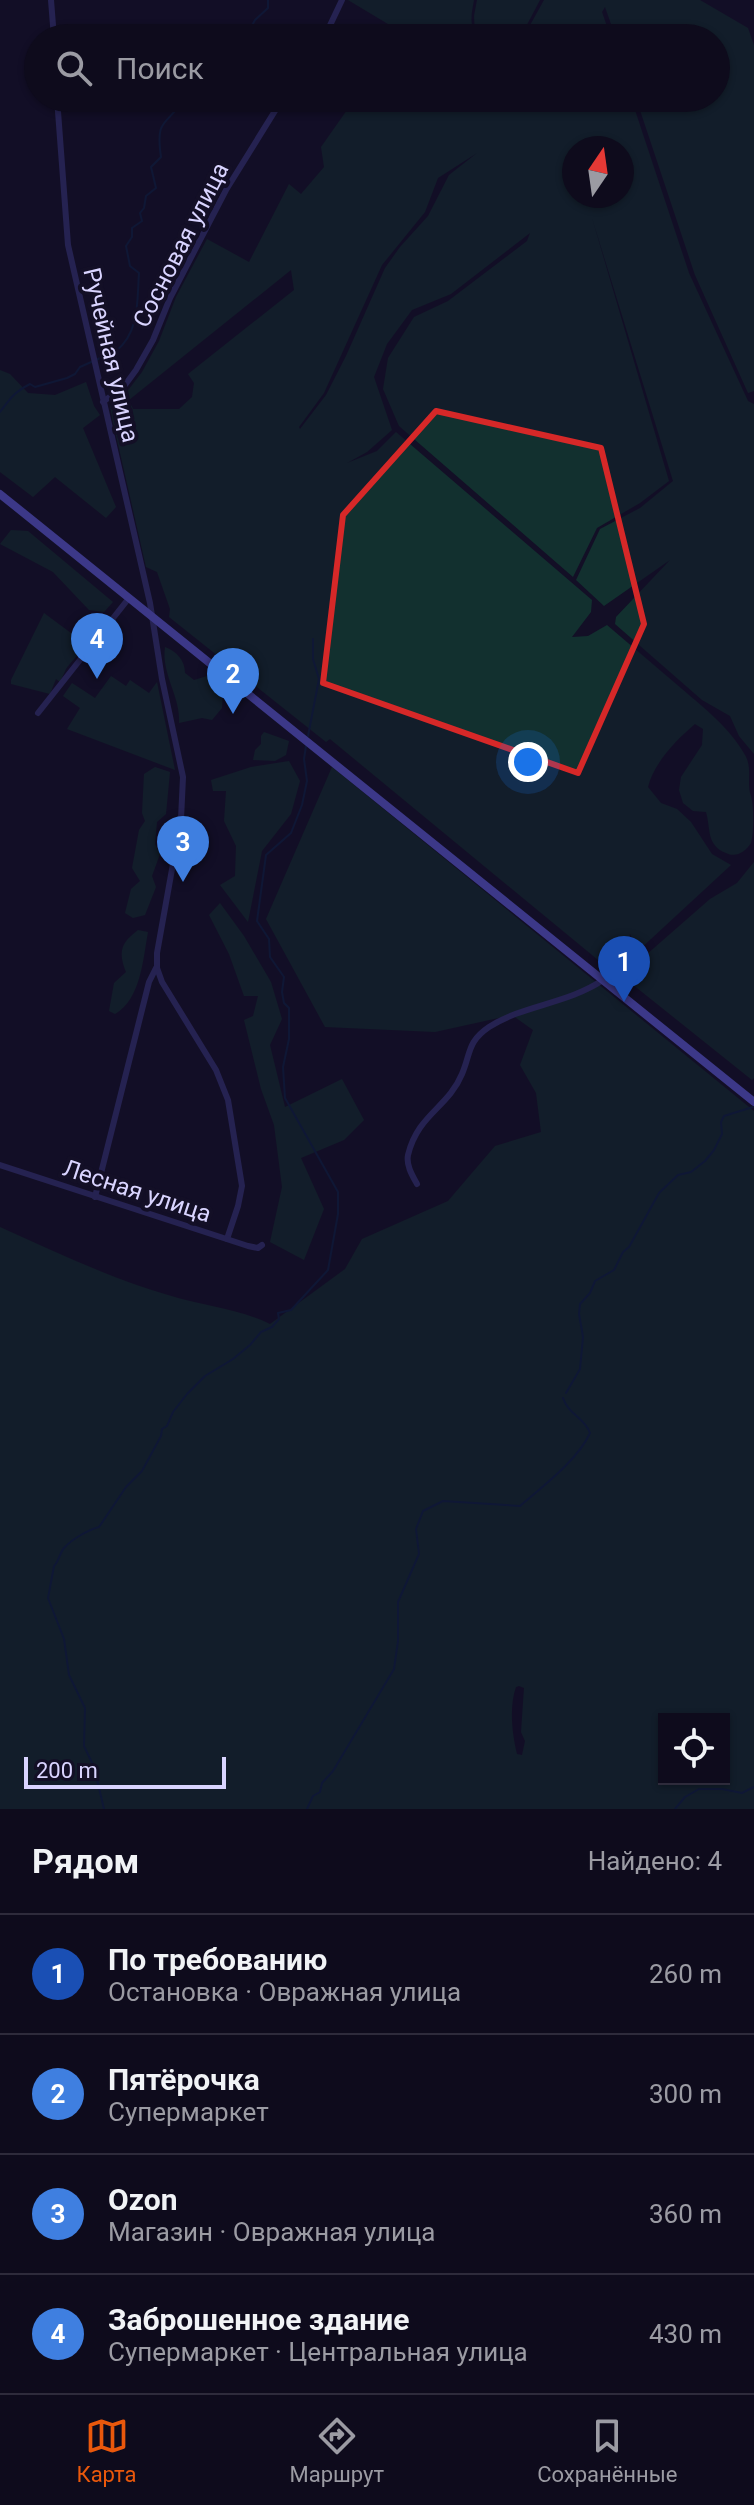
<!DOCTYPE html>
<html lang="ru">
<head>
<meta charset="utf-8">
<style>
  body { margin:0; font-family:Roboto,sans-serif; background:#1c1929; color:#f1f3f6 }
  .controls { position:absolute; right:24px; bottom:24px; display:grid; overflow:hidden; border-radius:0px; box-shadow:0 2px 6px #0004 }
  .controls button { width:72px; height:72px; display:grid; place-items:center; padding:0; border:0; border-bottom:2px solid #2e2b3b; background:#0e0b1c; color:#f1f3f6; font:40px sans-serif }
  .compass { position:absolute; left:562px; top:136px; width:72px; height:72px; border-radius:50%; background:#0e0b1c; box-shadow:0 2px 6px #0004; rotate:13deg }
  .scale { position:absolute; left:24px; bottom:20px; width:202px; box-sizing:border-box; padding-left:8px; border:4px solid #d9d4ff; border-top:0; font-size:22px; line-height:28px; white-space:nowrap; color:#d9d4ff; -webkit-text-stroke:6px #130f26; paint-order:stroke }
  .you { position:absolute; left:528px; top:762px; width:28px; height:28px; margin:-20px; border:6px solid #fff; border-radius:50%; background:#1a73e8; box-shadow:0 0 0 12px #1a73e833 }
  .badge { display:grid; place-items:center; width:52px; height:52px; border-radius:50%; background:#ea580c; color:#fff; font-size:26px; font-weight:700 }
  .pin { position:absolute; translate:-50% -66px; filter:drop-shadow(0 2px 4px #0008) }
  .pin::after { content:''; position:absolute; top:42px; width:28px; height:24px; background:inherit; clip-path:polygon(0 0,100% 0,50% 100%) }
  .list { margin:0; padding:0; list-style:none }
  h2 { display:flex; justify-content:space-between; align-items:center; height:104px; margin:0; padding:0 32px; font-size:34px }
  h2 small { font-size:26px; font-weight:400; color:#9b9ba3 }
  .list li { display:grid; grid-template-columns:52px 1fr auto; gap:24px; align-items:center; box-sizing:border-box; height:120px; padding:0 32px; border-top:2px solid #2e2b3b }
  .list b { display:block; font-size:30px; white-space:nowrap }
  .list p { margin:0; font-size:26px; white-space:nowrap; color:#9b9ba3 }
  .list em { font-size:26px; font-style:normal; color:#9b9ba3 }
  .icon { flex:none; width:44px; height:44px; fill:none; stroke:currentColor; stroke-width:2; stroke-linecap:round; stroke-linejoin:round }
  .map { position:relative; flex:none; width:754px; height:1809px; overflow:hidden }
  .search { position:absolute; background:#0e0b1c; box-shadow:0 2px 6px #0004; left:24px; right:24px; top:24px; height:88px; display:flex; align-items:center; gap:20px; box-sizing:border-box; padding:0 28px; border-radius:44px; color:#9b9ba3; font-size:30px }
  .sheet { height:584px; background:#0e0b1c }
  nav { display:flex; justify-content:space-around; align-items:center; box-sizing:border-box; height:112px; border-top:2px solid #2e2b3b; background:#0e0b1c; font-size:22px; color:#9b9ba3 }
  nav a { display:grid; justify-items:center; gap:4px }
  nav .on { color:#ea580c }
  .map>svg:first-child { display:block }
  .green { fill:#12302f; fill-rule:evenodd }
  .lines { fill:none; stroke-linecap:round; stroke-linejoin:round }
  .stream { stroke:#0c2248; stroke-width:2 }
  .street { stroke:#3d3a85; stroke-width:6 }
  .secondary { stroke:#6f6bff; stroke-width:8 }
  .marked { fill:none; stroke:#d62828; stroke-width:6; stroke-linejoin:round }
  .labels { text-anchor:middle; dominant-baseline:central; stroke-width:8; stroke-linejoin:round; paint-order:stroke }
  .street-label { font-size:24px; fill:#d9d4ff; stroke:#130f26 }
</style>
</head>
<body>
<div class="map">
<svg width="754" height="1809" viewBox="0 0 754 1809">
  <rect width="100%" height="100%" fill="#130f26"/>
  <!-- green -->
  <g class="green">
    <path d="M348 0H474C472 11 469 23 475 33L474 16 477 0H540L520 38H386L393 27Z"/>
    <path d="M544 0H700L748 28 754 45V391L748 393 695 275 636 98H716V38H616L605 7 602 12 611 38H523Z"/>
    <path d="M414 98H488L482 112 486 109 492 98H631L689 273 748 401 754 404V754L739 736 730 716 702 700 615 624 616 617 670 560 604 606 576 580 600 529 640 508 673 481 592 218 669 481 640 503 597 528 573 577 399 426 383 389 388 358 414 317 448 301 527 241 530 233 451 294 412 310 387 344 374 377 392 430 367 452 347 463 377 451 396 432 592 600 591 612 572 637 588 636 607 625C632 646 657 668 682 689 704 708 730 728 745 755 753 769 746 783 751 796 754 807 754 832 751 843 745 852 736 858 726 853 706 845 711 829 706 812L693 811 683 803 679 790 681 777 702 745 703 729 695 724C676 740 654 763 648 787L661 803 677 809 691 822 712 854 731 865 638 951 630 934 628 946 609 969 330 739 326 742 169 617 170 609 157 572 146 567 113 422 110 406 129 389 142 372 159 341 176 297 207 239 249 262 289 184 301 194 324 167 321 147 347 110 380 111 397 101ZM574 148H622V196H574ZM477 153 449 175 428 216 400 247 385 268 346 356 326 395 300 429 299 427 324 393 382 265 425 212 438 178ZM291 270 294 290 188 374 194 383 192 397 179 409H133L129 400Z"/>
    <path d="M0 370 10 374 28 393 55 395 86 382 94 406 100 415 83 428 116 507 106 518 55 477 33 497 0 472Z"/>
    <path d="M11 530 28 531 113 602 104 612 89 610 53 572 0 544Z"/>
    <path d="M44 613 79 639C84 654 74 657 66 669 64 673 62 678 60 682L56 679 50 694 11 684V680Z"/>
    <path d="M165 647C176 651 185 660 185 673L194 680 207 676 223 690 222 708 212 720 202 718 179 723C181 697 161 674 165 647Z"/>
    <path d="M111 676 126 686 130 680 149 693 157 682 175 770 67 729 80 708 63 696 72 683 95 698Z"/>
    <path d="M264 732 289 741 286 755 275 761 253 760 255 750 261 744V736Z"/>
    <path d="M289 761 300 781 291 814 262 851 248 922 220 885 235 876 236 846 224 821 226 791H213L211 780 251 767Z"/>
    <path d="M155 767 170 772 166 814 157 822 155 844 160 854 152 876 156 887 145 915 133 918 125 913 131 889 140 881 132 868 139 830 145 821 142 813 144 774Z"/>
    <path d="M332 767 754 1111V1809H0V1227C55 1252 110 1278 168 1295 202 1306 237 1308 270 1324L345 1269 362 1239 448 1201 495 1146 541 1132 536 1093 520 1065 533 1030 512 1015 435 1032 325 1027 266 919ZM519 1686 524 1688 521 1732 525 1741 522 1755 517 1754C512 1734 509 1706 516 1687ZM664 1719H724V1779H664Z"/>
    <path d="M754 862V1078L752 1080 622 976 710 899 737 883Z"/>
    <path d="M220 903 244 936 271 982 282 1019 270 1045 285 1107 342 1079 364 1120 344 1140 301 1158 324 1209 304 1260 270 1242 282 1187 274 1125 261 1089 244 1020 253 1016 258 996H244L229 954 209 915Z"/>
    <path d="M138 930 148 932C143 959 141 999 115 1014L109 1011 114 983 126 972C118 951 121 943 138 930Z"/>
  </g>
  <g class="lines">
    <!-- stream -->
    <g class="stream">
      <path d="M245 38 255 20 268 8V0"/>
      <path d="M0 412C11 398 13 393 30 384L35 387 67 378 75 374 80 367 116 351C140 332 137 300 139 273L130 266 126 246 132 237V228L142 221 140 213 144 208 146 196 156 188 151 167 161 157C155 116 167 127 185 98"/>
      <path d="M308 736 319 679 313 659V639"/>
      <path d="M566 1393 580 1369 583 1337 579 1314 580 1304 590 1293 595 1281 614 1270 623 1252 629 1247 659 1193 678 1175 691 1172 705 1161 714 1150 722 1134 721 1122 724 1116 753 1107"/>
      <path d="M104 1809 94 1767 84 1746 85 1708 69 1675 64 1639 48 1598 54 1566C59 1561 59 1554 64 1548 72 1539 88 1530 99 1527L126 1487 142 1471 161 1436 162 1429 167 1426 173 1412 187 1394 205 1376 233 1359 250 1345 261 1332 272 1327 279 1319 278 1313 291 1310 328 1270 338 1214V1192L285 1098 283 1067 289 1039V1008L284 1003 282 992 284 977 270 957 269 939 257 921 266 855 291 833 302 805 307 781 304 759 306 746"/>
      <path d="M307 1809 313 1796 320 1792 322 1783 333 1771 394 1669 398 1641V1602L419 1554 416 1529 423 1511 443 1501 520 1506C542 1487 578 1460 590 1433 585 1418 568 1414 563 1398"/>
      <path d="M675 1809 685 1797 699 1789H722L742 1793 754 1787"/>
    </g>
    <!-- street -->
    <g class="street">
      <path d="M51 0 54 38"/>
      <path d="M324 38 342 0"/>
      <path d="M57 98 68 245 150 603 162 679 183 777 181 819 157 953V968L162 982 216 1070 228 1100 242 1186 238 1206 227 1239"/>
      <path d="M103 402 125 385 136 370 153 340 170 298 226 190 283 98"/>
      <path d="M38 713 129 598"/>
      <path d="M0 1165 248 1246 258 1248 262 1245"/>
      <path d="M417 1184C412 1175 406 1165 408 1155 418 1114 448 1108 462 1074 471 1053 467 1042 489 1027 523 1005 567 1004 603 980"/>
      <path d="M95 1197 149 982 156 968"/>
    </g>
    <!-- secondary -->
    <path class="secondary" d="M0 494 754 1102"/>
  </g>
  <!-- marked area -->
  <path d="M0 0H754V1809H0ZM436 411 601 448 644 624 578 773 323 683 343 515Z" fill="#130f26" fill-opacity=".55" fill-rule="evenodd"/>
  <path class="marked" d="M436 411 601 448 644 624 578 773 323 683 343 515Z"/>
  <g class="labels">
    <!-- street labels -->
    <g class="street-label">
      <text transform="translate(181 245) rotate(-63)">Сосновая улица</text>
      <text transform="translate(111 355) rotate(77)">Ручейная улица</text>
      <text transform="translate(137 1191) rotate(18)">Лесная улица</text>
    </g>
  </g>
</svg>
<div class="controls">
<button><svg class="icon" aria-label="locate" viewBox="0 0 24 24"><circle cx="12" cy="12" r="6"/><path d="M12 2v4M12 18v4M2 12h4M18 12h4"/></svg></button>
</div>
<svg class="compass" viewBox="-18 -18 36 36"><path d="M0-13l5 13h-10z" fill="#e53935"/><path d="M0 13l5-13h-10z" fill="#9b9ba3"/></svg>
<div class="scale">200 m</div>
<div class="you"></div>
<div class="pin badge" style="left:624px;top:1002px;background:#1a4fb4">1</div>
<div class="pin badge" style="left:233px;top:714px;background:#3f7fe0">2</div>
<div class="pin badge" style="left:183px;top:882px;background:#3f7fe0">3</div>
<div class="pin badge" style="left:97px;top:679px;background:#3f7fe0">4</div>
<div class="search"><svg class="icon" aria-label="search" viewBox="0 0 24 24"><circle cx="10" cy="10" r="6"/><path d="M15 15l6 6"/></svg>Поиск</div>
</div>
<section class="sheet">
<h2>Рядом<small>Найдено: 4</small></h2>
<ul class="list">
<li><span class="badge" style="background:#1a4fb4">1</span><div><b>По требованию</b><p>Остановка · Овражная улица</p></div><em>260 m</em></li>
<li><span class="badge" style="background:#3f7fe0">2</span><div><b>Пятёрочка</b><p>Супермаркет</p></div><em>300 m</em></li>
<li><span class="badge" style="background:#3f7fe0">3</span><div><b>Ozon</b><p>Магазин · Овражная улица</p></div><em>360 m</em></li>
<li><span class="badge" style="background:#3f7fe0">4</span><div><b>Заброшенное здание</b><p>Супермаркет · Центральная улица</p></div><em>430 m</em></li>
</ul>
</section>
<nav>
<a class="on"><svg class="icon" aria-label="map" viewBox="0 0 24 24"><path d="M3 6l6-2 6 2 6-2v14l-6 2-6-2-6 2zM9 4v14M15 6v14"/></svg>Карта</a>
<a><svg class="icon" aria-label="directions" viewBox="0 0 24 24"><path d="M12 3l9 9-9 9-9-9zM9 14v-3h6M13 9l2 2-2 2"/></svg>Маршрут</a>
<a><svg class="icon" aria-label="saved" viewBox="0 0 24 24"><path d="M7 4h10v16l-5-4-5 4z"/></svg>Сохранённые</a>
</nav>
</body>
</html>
